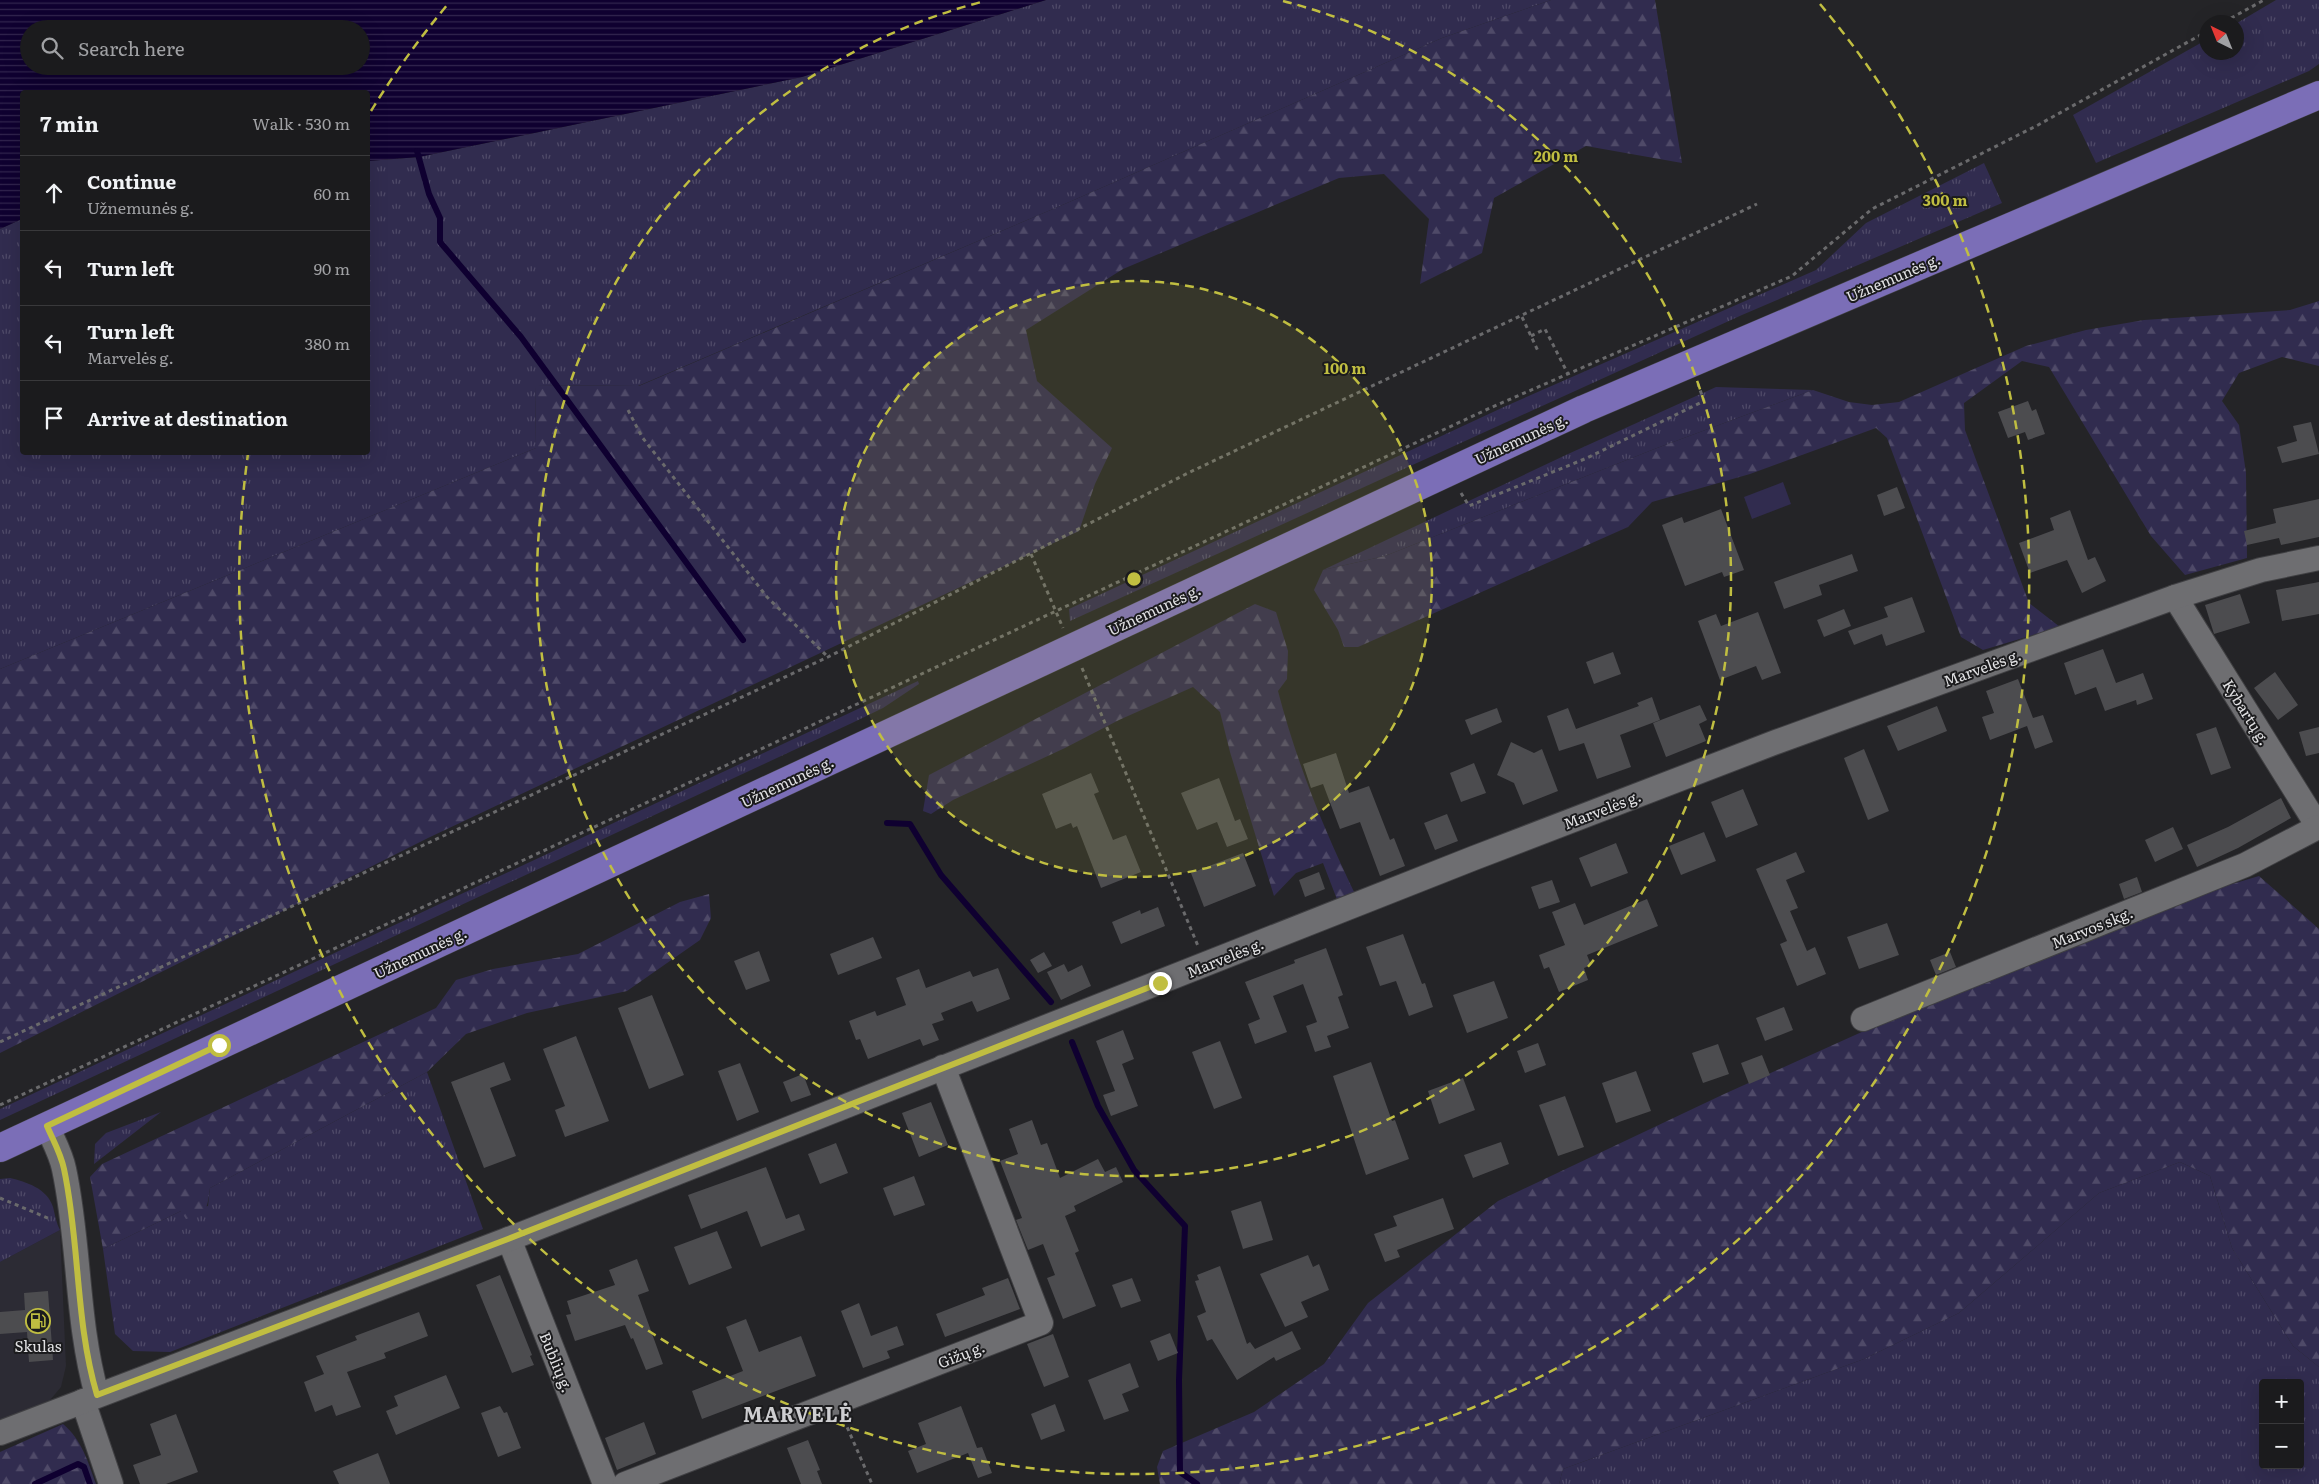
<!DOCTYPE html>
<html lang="en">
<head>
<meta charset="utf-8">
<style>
  body { margin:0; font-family:Literata,serif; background:#242426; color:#f1f3f6 }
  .controls { position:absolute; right:15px; bottom:15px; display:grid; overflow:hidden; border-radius:5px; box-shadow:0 5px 20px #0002 }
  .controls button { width:45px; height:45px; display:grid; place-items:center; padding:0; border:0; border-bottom:1px solid #39393b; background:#1b1b1d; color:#f1f3f6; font:25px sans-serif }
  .compass { position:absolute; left:2199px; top:15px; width:45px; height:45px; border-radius:50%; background:#1b1b1d; box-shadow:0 5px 20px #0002; rotate:317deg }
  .stop { position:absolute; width:15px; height:15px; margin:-11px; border:4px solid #c0be41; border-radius:50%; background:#fff }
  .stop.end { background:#c0be41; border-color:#fff; box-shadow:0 1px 5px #0008 }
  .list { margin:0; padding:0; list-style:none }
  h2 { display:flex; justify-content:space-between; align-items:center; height:65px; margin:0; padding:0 20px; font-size:21px }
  h2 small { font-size:16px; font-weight:400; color:#a0a1a4 }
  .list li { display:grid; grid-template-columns:32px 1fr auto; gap:15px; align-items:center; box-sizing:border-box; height:75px; padding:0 20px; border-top:1px solid #39393b }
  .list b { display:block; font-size:19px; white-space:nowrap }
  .list p { margin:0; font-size:16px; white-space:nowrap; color:#a0a1a4 }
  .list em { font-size:16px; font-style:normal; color:#a0a1a4 }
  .icon { flex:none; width:28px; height:28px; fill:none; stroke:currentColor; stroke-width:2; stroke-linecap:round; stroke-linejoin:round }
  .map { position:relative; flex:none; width:2319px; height:1484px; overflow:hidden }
  .search { position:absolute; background:#1b1b1d; box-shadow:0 5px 20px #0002; left:20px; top:20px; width:350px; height:55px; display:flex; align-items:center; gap:12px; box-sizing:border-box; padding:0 18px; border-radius:28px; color:#a0a1a4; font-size:19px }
  .panel { position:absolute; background:#1b1b1d; box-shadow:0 5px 20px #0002; left:20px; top:90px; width:350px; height:365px; border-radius:5px }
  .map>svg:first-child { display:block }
  .built { fill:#2c2b34 }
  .grass { fill:url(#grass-tufts); fill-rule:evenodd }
  .forest { fill:url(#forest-firs) }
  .pitch { fill:#312c4f }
  .water { fill:url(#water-rules); fill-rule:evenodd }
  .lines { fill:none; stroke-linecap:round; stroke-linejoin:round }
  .stream { stroke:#0f0030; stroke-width:6 }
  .building { fill:#4c4c4f }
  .minor-casing { stroke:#404043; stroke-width:26 }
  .major-casing { stroke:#404043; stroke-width:29 }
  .path { stroke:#6a6a6c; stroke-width:3; stroke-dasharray:4 4; stroke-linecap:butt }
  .minor { stroke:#6e6e71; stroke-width:24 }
  .major { stroke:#7b6eb7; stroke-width:28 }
  .route { stroke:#c0be41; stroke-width:6 }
  .ring { fill:none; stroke:#c0be41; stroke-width:2.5; stroke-dasharray:9 6 }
  .labels { text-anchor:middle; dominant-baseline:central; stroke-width:4; stroke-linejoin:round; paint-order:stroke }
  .street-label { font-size:15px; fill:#e1e1e3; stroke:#1b1b1d }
  .poi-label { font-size:15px; fill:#e1e1e3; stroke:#1b1b1d }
  .district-label { font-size:20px; font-weight:bold; letter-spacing:1px; fill:#ceced1; stroke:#1b1b1d }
  .centre { fill:#c0be41; stroke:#1b1b1d; stroke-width:2.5 }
  .ring-label { font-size:15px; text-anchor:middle; font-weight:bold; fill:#c0be41; stroke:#1b1b1d; stroke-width:4; stroke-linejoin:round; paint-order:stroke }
</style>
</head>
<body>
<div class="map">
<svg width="2319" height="1484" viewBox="0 0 2319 1484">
  <defs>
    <pattern id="grass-tufts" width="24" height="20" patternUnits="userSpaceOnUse" patternTransform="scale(1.25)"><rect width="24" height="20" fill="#312c4f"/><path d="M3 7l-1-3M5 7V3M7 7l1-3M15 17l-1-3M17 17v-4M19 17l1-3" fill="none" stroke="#4f4a68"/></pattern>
    <pattern id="forest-firs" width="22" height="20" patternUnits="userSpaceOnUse" patternTransform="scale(1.25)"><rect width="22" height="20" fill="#312c4f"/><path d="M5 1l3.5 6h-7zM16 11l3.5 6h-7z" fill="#4f4a68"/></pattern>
    <pattern id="water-rules" width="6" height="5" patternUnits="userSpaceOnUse" patternTransform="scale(1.25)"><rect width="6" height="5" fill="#0f0030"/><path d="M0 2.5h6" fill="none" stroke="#32254e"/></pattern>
  </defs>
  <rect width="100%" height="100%" fill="#242427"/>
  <!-- built -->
  <path class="built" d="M60 1230 66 1366 61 1387 50 1400 0 1421V1262Z"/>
  <!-- grass -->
  <g class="grass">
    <path d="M1046 0H1551L1442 38 1067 203 638 386 535 385 536 448 0 669V229L22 219V452H368V161L419 157 802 77Z"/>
    <path d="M2276 0H2319V64L2309 71 2096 163 2073 115 2206 40V52H2236L2237 23Z"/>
    <path d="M1984 163 2002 203 1742 315 1070 621 1069 609 1506 406 1816 270 1866 223Z"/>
    <path d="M1716 387 1813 390 1657 448 1385 556 1323 570 1568 454Z"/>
    <path d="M918 681 919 684 883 708 852 723 0 1120V1109Z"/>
    <path d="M427 1072 483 1229 170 1352 133 1351 115 1334 103 1249 181 1211 208 1206 210 1188Z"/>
    <path d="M161 1112 94 1164 95 1144 106 1133Z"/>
    <path d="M2180 1162 2210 1176 2232 1248 2293 1346 2319 1367V1484H1559L1563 1469 1864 1359 1959 1313 2099 1193ZM2263 1383H2300V1465H2263Z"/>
    <path d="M10 1178C26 1182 47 1188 53 1207 55 1215 56 1222 60 1230L0 1262V1179Z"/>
  </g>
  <!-- forest -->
  <g class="forest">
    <path d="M1551 0H1655L1682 163 1586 146 1494 198 1482 253 1420 284 1429 219 1384 174 1339 178 1123 269 1026 330 1037 381 1112 448 1095 484 1079 531 428 838 0 1053V669L536 448 535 385 639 386 1067 203 1442 38Z"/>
    <path d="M2319 301V366L2282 357 2239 373 2222 401 2239 425 2246 473 2247 558 2185 575 2151 536 2049 367 2022 361 1964 403 1965 430 2029 603 2060 627 1983 650 1961 637 1887 438 1876 428 1750 474 1652 502 1628 527 1358 647H1344L1338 630 1314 590 1323 570 1385 556 1657 448 1813 390 1849 402 1872 405 1899 402 2026 346 2086 330 2144 320 2290 310Z"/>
    <path d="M1255 604 1276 612 1288 651 1287 679 1278 691C1296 761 1324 830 1356 896L1338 902 1323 863 1296 873 1274 896 1230 752 1220 712 1193 687 1119 720 1065 748 953 800 931 814 923 811 929 775Z"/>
    <path d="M2259 876 2319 929V1367L2293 1346 2232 1248 2210 1176 2180 1162 2099 1193 1959 1313 1864 1359 1563 1469 1559 1484H1160L1157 1467 1163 1451 1254 1412 1324 1364 1368 1303 1498 1201 1722 1095 2037 953 2182 899Z"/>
    <path d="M709 894 711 918 700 940 627 991 527 1013 466 1034 427 1072 210 1188C207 1209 208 1213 186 1219L181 1211 103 1249 90 1177 102 1164 436 1008 456 980 493 969 578 954 680 902Z"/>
    <path d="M63 1424C82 1440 88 1462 96 1484H0V1452Z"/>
  </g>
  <!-- pitch -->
  <path class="pitch" d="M1783 482 1791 504 1752 519 1744 497Z"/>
  <!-- water -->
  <path class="water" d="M0 0H1046L802 77 419 157 368 161V92H22V219L0 229ZM29 29H361V66H29Z"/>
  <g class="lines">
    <!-- stream -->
    <g class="stream">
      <path d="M417 151 429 194 440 218V242L521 337 743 640"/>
      <path d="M887 823 910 824 941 875 1051 1002"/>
      <path d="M1072 1042 1098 1106 1134 1170 1185 1226 1179 1380 1180 1472 1197 1484"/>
      <path d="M35 1484 78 1464 84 1467 90 1484"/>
    </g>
  </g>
  <!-- building -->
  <g class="building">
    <path d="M2028 401 2032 411 2036 409 2045 434 2028 440 2025 432 2008 438 1998 412Z"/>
    <path d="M2311 422 2319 454 2282 463 2277 447 2297 441 2293 426Z"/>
    <path d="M1897 487 1905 508 1884 516 1877 495Z"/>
    <path d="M2319 499V537L2281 545 2279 538 2247 545 2244 531 2276 523 2273 509Z"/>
    <path d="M1721 509 1744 570 1724 577 1722 572 1685 586 1662 525 1682 517 1684 523Z"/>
    <path d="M2070 510 2088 560 2095 557 2106 581 2082 593 2067 560 2030 573 2019 543 2054 530 2050 518Z"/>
    <path d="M1852 554 1858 571 1819 585 1822 595 1784 609 1774 582Z"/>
    <path d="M2319 582V614L2282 621 2276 590Z"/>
    <path d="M2240 594 2250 623 2214 634 2205 605Z"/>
    <path d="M1912 597 1925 632 1886 646 1882 634 1854 645 1848 631 1888 617 1884 607Z"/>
    <path d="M1844 609 1851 626 1824 637 1817 620Z"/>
    <path d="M1758 612 1781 673 1762 680 1756 666 1720 680 1698 621 1716 614 1721 626Z"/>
    <path d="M2103 649 2116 683 2143 673 2153 699 2137 705 2136 700 2105 711 2096 687 2075 695 2064 663Z"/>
    <path d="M1613 652 1621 674 1594 684 1586 662Z"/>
    <path d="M2275 672 2298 705 2278 720 2254 688Z"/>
    <path d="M2018 679 2033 718 2043 715 2053 742 2035 749 2027 726 1990 740 1982 717 1994 713 1986 691Z"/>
    <path d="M1652 697 1660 720 1620 735 1631 767 1597 779 1584 743 1559 751 1547 716 1568 708 1576 729 1639 706 1637 703Z"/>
    <path d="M1700 705 1707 720 1699 724 1706 741 1666 757 1653 723Z"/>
    <path d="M1937 706 1947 731 1898 751 1887 726Z"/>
    <path d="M1497 708 1502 722 1471 735 1465 720Z"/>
    <path d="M2216 727 2231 768 2211 775 2196 734Z"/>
    <path d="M2319 727V753L2306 756 2299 732Z"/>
    <path d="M1511 742 1534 753 1542 749 1558 791 1523 805 1514 783 1497 775Z"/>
    <path d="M1864 749 1889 811 1868 820 1844 758Z"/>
    <path d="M1336 753 1349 793 1369 786 1390 840 1394 838 1405 866 1380 876 1360 822 1340 829 1323 784 1311 788 1303 764Z"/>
    <path d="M1474 763 1486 793 1461 802 1450 773Z"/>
    <path d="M1091 773 1099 792 1094 794 1113 840 1126 835 1141 872 1101 888 1077 826 1073 828 1071 823 1056 829 1042 794Z"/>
    <path d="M1219 778 1235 821 1240 819 1248 839 1227 847 1217 822 1197 830 1181 793Z"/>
    <path d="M1743 789 1758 825 1726 838 1711 802Z"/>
    <path d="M2281 798 2291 818 2238 848 2197 867 2187 845 2228 827Z"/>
    <path d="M1447 814 1458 841 1435 850 1424 823Z"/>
    <path d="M2173 827 2183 849 2155 862 2145 840Z"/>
    <path d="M1704 832 1716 861 1681 875 1669 846Z"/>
    <path d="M1616 843 1628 873 1591 887 1579 858Z"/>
    <path d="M1796 852 1805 872 1786 880 1798 908 1790 911 1807 951 1815 947 1826 974 1797 986 1780 944 1787 941 1756 869Z"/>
    <path d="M1243 853 1256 886 1204 907 1191 873Z"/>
    <path d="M1319 872 1325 889 1305 897 1299 880Z"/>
    <path d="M2137 877 2142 892 2124 899 2119 884Z"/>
    <path d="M1552 880 1560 902 1539 909 1531 887Z"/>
    <path d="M1647 899 1658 926 1587 955 1591 965 1584 968 1588 980 1559 992 1549 967 1544 969 1539 955 1565 945 1552 912 1575 903 1584 925Z"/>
    <path d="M1158 907 1165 926 1121 944 1112 922 1140 910 1141 914Z"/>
    <path d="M1887 923 1899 955 1859 969 1847 937Z"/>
    <path d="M1403 934 1422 984 1425 983 1433 1007 1409 1016 1396 981 1380 986 1366 947Z"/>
    <path d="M873 937 882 958 838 975 830 954Z"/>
    <path d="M1326 948 1343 995 1338 997 1349 1028 1327 1036 1331 1047 1315 1052 1306 1026 1317 1022 1303 984 1273 996 1287 1032 1255 1044 1248 1024 1260 1019 1245 982 1295 963 1294 960Z"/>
    <path d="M759 951 770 981 746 990 734 961Z"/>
    <path d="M1044 952 1052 966 1038 973 1030 960Z"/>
    <path d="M1950 952 1956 967 1936 975 1930 960Z"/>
    <path d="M1064 964 1068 972 1082 965 1091 986 1061 1000 1047 972Z"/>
    <path d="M998 968 1010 999 977 1012 972 1001 941 1013 944 1020 932 1024 939 1040 923 1046 920 1039 868 1059 860 1039 856 1040 849 1021 875 1011 877 1016 906 1005 896 978 919 969 926 988 970 971 973 977Z"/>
    <path d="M1494 981 1508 1018 1467 1033 1453 995Z"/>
    <path d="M652 995 684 1075 649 1089 618 1008Z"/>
    <path d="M1784 1007 1793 1030 1765 1041 1756 1018Z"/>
    <path d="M1123 1030 1134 1059 1122 1064 1138 1106 1111 1116 1103 1095 1115 1091 1096 1041Z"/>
    <path d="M576 1036 609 1121 565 1137 555 1110 565 1106 543 1049Z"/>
    <path d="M1220 1041 1242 1098 1214 1109 1192 1052Z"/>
    <path d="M1538 1043 1546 1065 1525 1073 1517 1051Z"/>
    <path d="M1718 1044 1729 1074 1703 1083 1692 1053Z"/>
    <path d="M1762 1055 1770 1075 1749 1084 1741 1063Z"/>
    <path d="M504 1062 511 1080 490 1088 516 1156 484 1168 451 1082Z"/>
    <path d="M1371 1062 1392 1121 1395 1120 1409 1159 1366 1175 1333 1076Z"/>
    <path d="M740 1063 759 1112 737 1121 718 1071Z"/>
    <path d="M1636 1071 1651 1111 1616 1123 1602 1083Z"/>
    <path d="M803 1074 811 1095 791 1102 783 1082Z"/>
    <path d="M1463 1078 1475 1110 1439 1124 1428 1091Z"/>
    <path d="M1565 1096 1584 1147 1558 1156 1539 1105Z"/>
    <path d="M931 1102 948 1145 919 1157 902 1113Z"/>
    <path d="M1032 1120 1041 1145 1047 1143 1060 1178 1098 1159 1105 1172 1116 1167 1123 1182 1074 1206 1076 1211 1065 1216 1079 1251 1075 1253 1096 1306 1063 1319 1047 1278 1055 1275 1043 1244 1028 1250 1016 1220 1022 1218 1000 1161 1018 1154 1009 1129Z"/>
    <path d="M1501 1142 1509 1164 1473 1178 1464 1155Z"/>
    <path d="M836 1143 848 1173 820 1184 808 1154Z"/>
    <path d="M766 1167 786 1219 799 1214 805 1230 761 1247 747 1211 701 1229 688 1195Z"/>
    <path d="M914 1176 925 1205 894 1216 883 1188Z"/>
    <path d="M1443 1198 1454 1229 1397 1250 1400 1257 1385 1262 1374 1234 1397 1226 1393 1216Z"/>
    <path d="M1261 1201 1273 1240 1243 1249 1231 1211Z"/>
    <path d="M717 1231 732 1268 689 1285 674 1247Z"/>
    <path d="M1308 1255 1313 1267 1319 1264 1329 1290 1301 1302 1308 1317 1285 1327 1260 1274Z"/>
    <path d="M637 1259 649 1291 638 1295 663 1364 646 1370 633 1338 631 1339 625 1325 575 1341 566 1315 571 1314 567 1301 615 1285 609 1270Z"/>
    <path d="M1220 1266 1247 1344 1250 1342 1255 1349 1292 1331 1301 1349 1276 1361 1274 1357 1237 1380 1212 1339 1207 1341 1197 1316 1206 1312 1195 1281 1199 1280 1197 1275Z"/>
    <path d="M500 1275 532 1355 530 1356 534 1365 512 1373 476 1285Z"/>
    <path d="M1008 1278 1020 1309 945 1337 936 1314 985 1295 982 1288Z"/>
    <path d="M1132 1278 1141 1301 1121 1308 1112 1285Z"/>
    <path d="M48 1291 53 1360 29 1362 27 1332 0 1334V1312L25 1310 24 1293Z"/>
    <path d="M859 1303 871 1336 897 1326 904 1345 887 1351 890 1358 863 1368 841 1311Z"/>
    <path d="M419 1312 428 1336 384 1353 386 1358 347 1372 361 1407 336 1416 332 1405 315 1412 304 1382 324 1374 316 1356 357 1340 355 1336Z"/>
    <path d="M746 1319 759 1352 801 1336 816 1376 702 1419 692 1391 743 1371 726 1327Z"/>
    <path d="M1170 1333 1178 1353 1158 1361 1150 1341Z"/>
    <path d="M1053 1334 1069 1377 1044 1387 1027 1344Z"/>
    <path d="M1130 1363 1139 1387 1122 1394 1129 1411 1104 1420 1088 1380Z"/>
    <path d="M446 1375 460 1408 396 1435 386 1411 398 1406 394 1396Z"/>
    <path d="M1055 1404 1065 1431 1041 1440 1031 1414Z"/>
    <path d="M500 1406 504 1413 507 1412 521 1448 498 1457 481 1413Z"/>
    <path d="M961 1406 977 1448 982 1447 992 1473 978 1478 968 1453 917 1473 908 1451 926 1444 918 1423Z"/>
    <path d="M176 1414 198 1472 166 1484H140L133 1465 161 1455 150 1424Z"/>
    <path d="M644 1422 656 1454 617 1470 605 1438Z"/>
    <path d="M808 1440 820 1470 817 1471 822 1484H801L787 1448Z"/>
    <path d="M378 1453 390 1484H339L333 1471Z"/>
  </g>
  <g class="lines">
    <defs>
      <g id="minor">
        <path d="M2175 597 2319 828"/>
        <path d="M1863 1019 2245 865 2318 827"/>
        <path d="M47 1126C53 1140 61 1154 64 1169 80 1243 76 1321 97 1395"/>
        <path d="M509 1239 605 1484"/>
        <path d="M83 1401 111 1484"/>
        <path d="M0 1433 509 1239 1474 858 1776 742 2175 597 2261 570 2319 558"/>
        <path d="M625 1484 1041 1323 943 1067"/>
      </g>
      <path id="major" d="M0 1148 1584 409 2319 95"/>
    </defs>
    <!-- minor casing -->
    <use href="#minor" class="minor-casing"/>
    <!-- major casing -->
    <use href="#major" class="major-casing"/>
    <!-- path -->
    <g class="path">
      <path d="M2224 22 2264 0"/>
      <path d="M1522 317 1538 351"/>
      <path d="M1531 336 1545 329 1568 374"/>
      <path d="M628 410 642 437 767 597 828 657"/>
      <path d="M1461 493 1469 506 1587 458 1704 401 1698 384"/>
      <path d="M1031 554 1063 628"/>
      <path d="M1082 668 1198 946"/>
      <path d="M0 1042 828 657 1188 473 1757 204"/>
      <path d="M0 1105 1490 408 1792 276 1872 209 2038 125 2206 32"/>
      <path d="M0 1198 50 1219"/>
      <path d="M844 1420 872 1484"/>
    </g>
    <!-- minor -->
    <use href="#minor" class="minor"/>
    <!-- major -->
    <use href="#major" class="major"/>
  </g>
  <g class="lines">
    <!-- route -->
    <path class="route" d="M219 1045 47 1126C53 1140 61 1154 64 1169 80 1243 75 1321 97 1395L508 1239 1160 983"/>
  </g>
  <!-- distance rings -->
  <circle cx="1134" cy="579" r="298" fill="#c0be41" fill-opacity=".12"/>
  <g class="ring">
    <circle cx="1134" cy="579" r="298"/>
    <path d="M1283 1A597 597 0 1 1 985 1"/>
    <path d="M371 111A895 895 0 0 1 448 4M1820 4A895 895 0 1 1 248 454"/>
  </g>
  <!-- icons -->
  <defs>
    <symbol id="fuel-ring" viewBox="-11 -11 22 22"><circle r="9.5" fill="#1b1b1d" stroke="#c0be41" stroke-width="1.5"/><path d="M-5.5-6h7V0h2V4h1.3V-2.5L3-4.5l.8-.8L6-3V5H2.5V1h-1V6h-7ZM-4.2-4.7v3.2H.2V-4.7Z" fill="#c0be41"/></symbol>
  </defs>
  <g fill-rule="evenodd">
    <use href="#fuel-ring" x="24" y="1307" width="28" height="28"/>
  </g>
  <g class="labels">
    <!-- street labels -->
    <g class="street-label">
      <text transform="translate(1893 277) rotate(-23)">Užnemunės g.</text>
      <text transform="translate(1521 438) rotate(-25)">Užnemunės g.</text>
      <text transform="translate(1154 609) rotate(-25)">Užnemunės g.</text>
      <text transform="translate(1982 667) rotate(-20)">Marvelės g.</text>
      <text transform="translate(2247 712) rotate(58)">Kybartų g.</text>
      <text transform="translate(787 781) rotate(-25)">Užnemunės g.</text>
      <text transform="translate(1602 809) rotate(-21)">Marvelės g.</text>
      <text transform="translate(2092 927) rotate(-22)">Marvos skg.</text>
      <text transform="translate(420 952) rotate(-25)">Užnemunės g.</text>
      <text transform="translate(1225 957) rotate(-22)">Marvelės g.</text>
      <text transform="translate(961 1354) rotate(-21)">Gižų g.</text>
      <text transform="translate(557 1362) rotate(68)">Bublių g.</text>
    </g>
    <!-- poi labels -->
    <g class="poi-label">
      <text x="38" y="1345">Skulas</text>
    </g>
    <!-- district labels -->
    <g class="district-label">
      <text x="798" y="1413">MARVELĖ</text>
    </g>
  </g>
  <circle cx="1134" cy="579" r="8" class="centre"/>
  <g class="ring-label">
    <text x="1556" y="162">200 m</text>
    <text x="1945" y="206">300 m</text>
    <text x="1345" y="374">100 m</text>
  </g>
</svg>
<div class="controls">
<button>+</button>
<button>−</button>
</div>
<svg class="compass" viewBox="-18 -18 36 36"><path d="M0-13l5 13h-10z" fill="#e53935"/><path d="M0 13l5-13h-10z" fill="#a0a1a4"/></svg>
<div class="stop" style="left:219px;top:1045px"></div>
<div class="stop end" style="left:1160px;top:983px"></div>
<div class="search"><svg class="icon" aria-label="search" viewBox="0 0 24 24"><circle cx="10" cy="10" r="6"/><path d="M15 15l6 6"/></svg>Search here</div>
<section class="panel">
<h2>7 min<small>Walk · 530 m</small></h2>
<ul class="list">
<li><svg class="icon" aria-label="ahead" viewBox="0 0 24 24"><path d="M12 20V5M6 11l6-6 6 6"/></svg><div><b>Continue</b><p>Užnemunės g.</p></div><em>60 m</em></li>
<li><svg class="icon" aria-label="left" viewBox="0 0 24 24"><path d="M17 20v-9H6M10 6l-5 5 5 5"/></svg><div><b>Turn left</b></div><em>90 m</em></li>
<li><svg class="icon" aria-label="left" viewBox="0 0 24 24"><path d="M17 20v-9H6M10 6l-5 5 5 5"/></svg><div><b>Turn left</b><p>Marvelės g.</p></div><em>380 m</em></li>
<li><svg class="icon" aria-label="arrive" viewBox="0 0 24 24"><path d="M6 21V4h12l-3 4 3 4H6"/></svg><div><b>Arrive at destination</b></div></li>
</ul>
</section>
</div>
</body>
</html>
